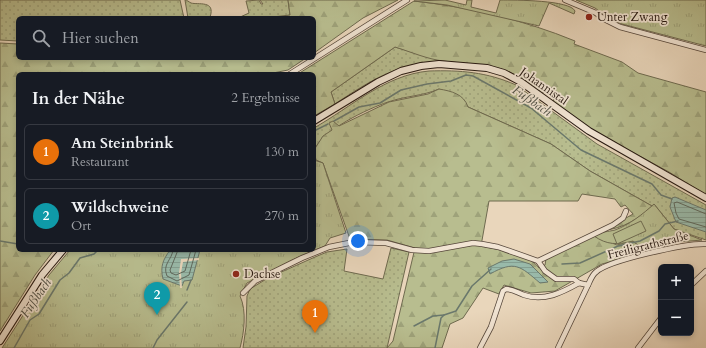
<!DOCTYPE html>
<html lang="de">
<head>
<meta charset="utf-8">
<style>
  body { margin:0; font-family:Cardo,serif; background:#20242c; color:#f1f3f6 }
  .controls { position:absolute; right:12px; bottom:12px; display:grid; overflow:hidden; border-radius:6px; box-shadow:0 2px 6px #0003 }
  .controls button { width:36px; height:36px; display:grid; place-items:center; padding:0; border:0; border-bottom:1px solid #363941; background:#171b24; color:#f1f3f6; font:20px sans-serif }
  .you { position:absolute; left:358px; top:241px; width:14px; height:14px; margin:-10px; border:3px solid #fff; border-radius:50%; background:#1a73e8; box-shadow:0 0 0 6px #1a73e833 }
  .badge { display:grid; place-items:center; width:26px; height:26px; border-radius:50%; background:#c59692; color:#fff; font-size:13px; font-weight:700 }
  .pin { position:absolute; translate:-50% -33px; filter:drop-shadow(0 1px 2px #0008) }
  .pin::after { content:''; position:absolute; top:21px; width:14px; height:12px; background:inherit; clip-path:polygon(0 0,100% 0,50% 100%) }
  .list { margin:0; padding:0; list-style:none }
  h2 { display:flex; justify-content:space-between; align-items:center; height:52px; margin:0; padding:0 16px; font-size:17px }
  h2 small { font-size:13px; font-weight:400; color:#9ea1a6 }
  .list li { display:grid; grid-template-columns:26px 1fr auto; gap:12px; align-items:center; box-sizing:border-box; height:56px; margin:0 8px 8px; padding:0 8px; border:1px solid #363941; border-radius:6px }
  .list b { display:block; font-size:15px; white-space:nowrap }
  .list p { margin:0; font-size:13px; white-space:nowrap; color:#9ea1a6 }
  .list em { font-size:13px; font-style:normal; color:#9ea1a6 }
  .icon { flex:none; width:22px; height:22px; fill:none; stroke:currentColor; stroke-width:2; stroke-linecap:round; stroke-linejoin:round }
  .map { position:relative; flex:none; width:706px; height:348px; overflow:hidden }
  .search { position:absolute; background:#171b24; box-shadow:0 2px 6px #0003; left:16px; top:16px; width:300px; height:44px; display:flex; align-items:center; gap:10px; box-sizing:border-box; padding:0 14px; border-radius:6px; color:#9ea1a6; font-size:15px }
  .panel { position:absolute; background:#171b24; box-shadow:0 2px 6px #0003; left:16px; top:72px; width:300px; height:180px; border-radius:6px }
  .map>svg:first-child { display:block }
  .grass { fill:url(#grass-dots); stroke:#6e6a4f }
  .forest { fill:url(#forest-firs); stroke:#6e6a4f }
  .park { fill:url(#park-tufts); stroke:#6e6a4f }
  .pitch { fill:#b8bd8f; stroke:#6e6a4f }
  .water { fill:url(#water-rules); stroke:#6a786c }
  .pier { fill:#e9d6bb }
  .lines { fill:none; stroke-linecap:round; stroke-linejoin:round }
  .shore { stroke:#5e685c; stroke-width:1 }
  .stream { stroke:#6a786c; stroke-width:1.5 }
  .street-casing { stroke:#55463a; stroke-width:6 }
  .secondary-casing { stroke:#24160f; stroke-width:8 }
  .street { stroke:#f1e4d3; stroke-width:4.5 }
  .secondary { stroke:#f1e4d3; stroke-width:6 }
  .poi-dot { fill:#8f2418; stroke:#f1e4d3; stroke-width:1.5 }
  .labels { text-anchor:middle; dominant-baseline:central; stroke-width:3.5; stroke-linejoin:round; paint-order:stroke }
  .poi-label { font-size:12px; fill:#24160f; stroke:#f1e4d3; text-anchor:start }
  .street-label { font-size:12px; fill:#24160f; stroke:#f1e4d3 }
  .water-label { font-size:13px; font-style:italic; fill:#4d4f45; stroke:#f1e4d3 }
</style>
</head>
<body>
<div class="map">
<svg width="706" height="348" viewBox="0 0 706 348">
  <defs>
    <pattern id="grass-dots" width="8" height="8" patternUnits="userSpaceOnUse"><rect width="8" height="8" fill="#b8bd8f"/><path d="M2 2h.1M6 6h.1" fill="none" stroke="#9ea27a" stroke-width="1.8" stroke-linecap="round"/></pattern>
    <pattern id="forest-firs" width="22" height="20" patternUnits="userSpaceOnUse"><rect width="22" height="20" fill="#b8bd8f"/><path d="M5 1l3.5 6h-7zM16 11l3.5 6h-7z" fill="#9ea27a"/></pattern>
    <pattern id="park-tufts" width="24" height="20" patternUnits="userSpaceOnUse"><rect width="24" height="20" fill="#b8bd8f"/><path d="M3 7l-1-3M5 7V3M7 7l1-3M15 17l-1-3M17 17v-4M19 17l1-3" fill="none" stroke="#9ea27a"/></pattern>
    <pattern id="water-rules" width="6" height="5" patternUnits="userSpaceOnUse"><rect width="6" height="5" fill="#99baaa"/><path d="M0 2.5h6" fill="none" stroke="#849f91"/></pattern>
  </defs>
  <rect width="100%" height="100%" fill="#e9d6bb"/>
  <filter id="stains"><feTurbulence type="fractalNoise" baseFrequency=".005" numOctaves="4"/><feColorMatrix values="0 0 0 0 .2 0 0 0 0 .09 0 0 0 0 .02 0 0 0 .5 -.17"/></filter>
  <radialGradient id="worn" r=".72"><stop offset=".6" stop-color="#630" stop-opacity="0"/><stop offset="1" stop-color="#630" stop-opacity=".3"/></radialGradient>
  <!-- grass -->
  <g class="grass">
    <path d="M0 0H180L184 18H18V41L0 40Z"/>
    <path d="M185 0C187 0 189 2 191 3 198 5 216 0 210 17L188 18Z"/>
    <path d="M259 0 261 4H263L260 0H288L290 15 277 18H238L249 13 246 1Z"/>
    <path d="M395 47 442 61C398 63 371 80 335 104L331 92Z"/>
    <path d="M429 71C460 70 487 72 516 85L597 144 706 205V240L674 229 654 204 652 206 590 171 551 144 468 107 439 89C423 96 405 96 388 102 367 109 323 130 314 150V128C351 107 385 75 429 71Z"/>
    <path d="M391 248 409 252 387 348H243L246 327 247 296 250 289 268 278 315 257 327 252 347 249 344 271 383 279Z"/>
  </g>
  <!-- forest -->
  <g class="forest">
    <path d="M288 0H398L363 18 314 53V18H264L290 15Z"/>
    <path d="M414 1C469 7 524 20 575 41L574 44 622 62 638 73 706 92V195L669 172 590 129 553 102 556 92 551 87 543 93C503 62 490 67 443 61 427 59 411 52 395 47L331 92 335 104 314 116V74H298Z"/>
    <path d="M0 43 18 44V58H306L288 70 268 74H18V250H54L35 275 0 331Z"/>
    <path d="M439 89C451 91 464 94 468 107L551 144 590 171 652 206C640 218 622 229 605 230L633 214 625 205 621 207 615 199 582 194 578 201H489L481 246C499 250 528 253 539 268L545 265 546 259 594 236 617 245 632 241 638 245 643 253 602 264 555 291 531 293 504 285 499 294 483 288 463 318 450 324 442 348H387L393 341 415 248 387 240 350 239 323 163 316 160 314 150 323 136 332 130 329 123 333 121 339 126 389 102 428 94Z"/>
  </g>
  <!-- park -->
  <g class="park">
    <path d="M445 0 466 5 467 0H472L471 7 496 13 500 0C515 0 570 0 575 11L574 14 549 3 539 26 447 5 414 1Z"/>
    <path d="M576 0H706V46L622 24 607 17 595 8Z"/>
    <path d="M314 160 323 163 346 233 330 238 325 246 292 260 247 283 240 296C247 311 244 333 240 348H2L49 275 70 250H314Z"/>
    <path d="M654 204 674 229 702 240 679 242 643 253 638 245 633 241C617 245 607 245 594 236 603 231 607 232 615 230 629 225 643 214 654 204Z"/>
  </g>
  <!-- pitch -->
  <path class="pitch" d="M641 221 646 231 617 244 613 234Z"/>
  <!-- water -->
  <g class="water">
    <path d="M675 197 706 210V232L676 222 670 207 672 198Z"/>
    <path d="M170 250H200L192 280 184 281 182 286 163 279C160 266 163 260 170 250Z"/>
    <path d="M514 259 530 264 548 282 540 283C520 266 515 260 490 274L488 268 502 261Z"/>
  </g>
  <!-- pier -->
  <path class="pier" d="M199 258V260L183 262 181 273 182 288H180L179 273 181 259Z"/>
  <g class="lines">
    <!-- shore -->
    <g class="shore">
      <path d="M706 214 677 202 674 203 676 213 679 219 706 227"/>
      <path d="M173 250C172 260 162 264 167 276L177 281 189 275 196 250"/>
      <path d="M178 250 170 270 171 273 176 275 185 271 191 250"/>
    </g>
    <!-- stream -->
    <g class="stream">
      <path d="M334 121 359 107 380 103 401 90 427 84 451 81 466 75 473 76 531 108 581 150 652 184 661 195 672 199"/>
      <path d="M314 131 328 124"/>
      <path d="M0 241 18 244"/>
      <path d="M562 264 580 263 618 246 640 241 659 231 665 224 678 221"/>
      <path d="M187 290 191 280"/>
      <path d="M414 326 433 316 444 315"/>
      <path d="M14 348 30 320 39 314 60 280 69 273 80 258 94 254 98 250"/>
      <path d="M153 348 157 340 187 302"/>
      <path d="M435 348 441 318 444 315 456 311 472 286 491 269"/>
    </g>
    <defs>
      <g id="street">
        <path d="M565 0 596 13 604 19 620 27 706 50"/>
        <path d="M290 74 407 0"/>
        <path d="M538 261 613 225 623 218 626 211"/>
        <path d="M691 285 706 271"/>
        <path d="M243 293 255 281 302 258 329 247 354 242 386 243 412 250 429 251 473 243 482 244 498 247 538 261 545 271 556 279H574L579 283"/>
        <path d="M480 348 491 327 503 291 506 289C513 289 518 293 524 295 544 302 563 292 579 283L588 285C590 281 592 275 596 272 609 260 687 243 706 244"/>
        <path d="M558 348 588 285"/>
        <path d="M638 348 661 318"/>
      </g>
      <g id="secondary">
        <path d="M314 121 378 82 401 71 421 66 439 64 487 68 504 73 521 82 589 131 706 198"/>
        <path d="M0 341 42 275 63 250"/>
      </g>
    </defs>
    <!-- street casing -->
    <use href="#street" class="street-casing"/>
    <!-- secondary casing -->
    <use href="#secondary" class="secondary-casing"/>
    <!-- street -->
    <use href="#street" class="street"/>
    <!-- secondary -->
    <use href="#secondary" class="secondary"/>
  </g>
  <!-- markers -->
  <g class="poi-dot">
    <circle cx="589" cy="17" r="4"/>
    <circle cx="236" cy="274" r="4"/>
  </g>
  <g class="labels">
    <!-- poi labels -->
    <g class="poi-label">
      <text x="597" y="17">Unter Zwang</text>
      <text x="244" y="274">Dachse</text>
    </g>
    <!-- street labels -->
    <g class="street-label">
      <text transform="translate(544 86) rotate(35)">Johannistal</text>
      <text transform="translate(648 245) rotate(-14)">Freiligrathstraße</text>
    </g>
    <!-- water labels -->
    <g class="water-label">
      <text transform="translate(532 101) rotate(34)">Fußbach</text>
      <text transform="translate(36 298) rotate(-56)">Fußbach</text>
    </g>
  </g>
  <rect width="100%" height="100%" filter="url(#stains)"/>
  <rect width="100%" height="100%" fill="url(#worn)"/>
</svg>
<div class="controls">
<button>+</button>
<button>−</button>
</div>
<div class="you"></div>
<div class="pin badge" style="left:315px;top:333px;background:#e8710a">1</div>
<div class="pin badge" style="left:157px;top:315px;background:#0f9aa8">2</div>
<div class="search"><svg class="icon" aria-label="search" viewBox="0 0 24 24"><circle cx="10" cy="10" r="6"/><path d="M15 15l6 6"/></svg>Hier suchen</div>
<section class="panel">
<h2>In der Nähe<small>2 Ergebnisse</small></h2>
<ul class="list">
<li><span class="badge" style="background:#e8710a">1</span><div><b>Am Steinbrink</b><p>Restaurant</p></div><em>130 m</em></li>
<li><span class="badge" style="background:#0f9aa8">2</span><div><b>Wildschweine</b><p>Ort</p></div><em>270 m</em></li>
</ul>
</section>
</div>
</body>
</html>
